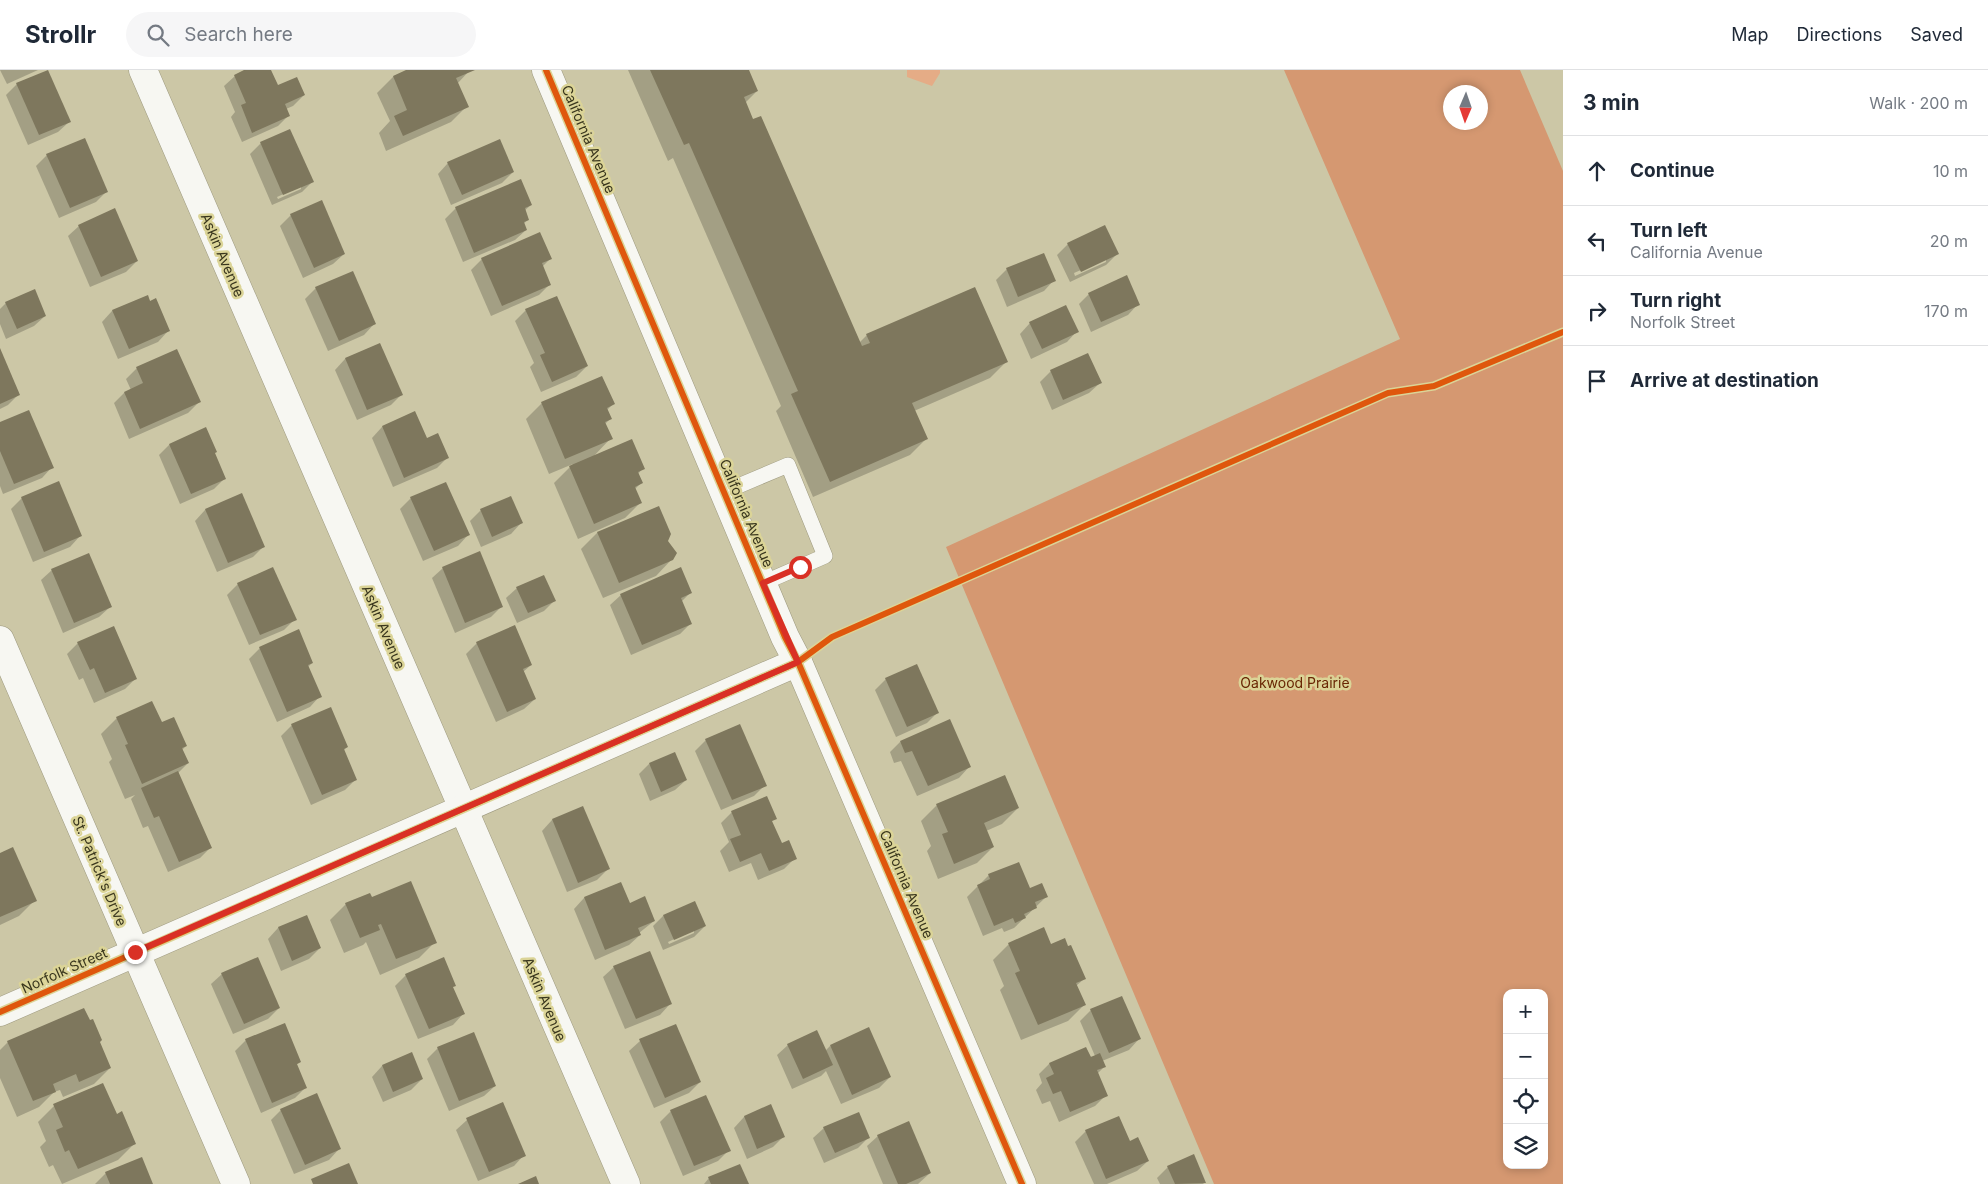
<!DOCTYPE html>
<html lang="en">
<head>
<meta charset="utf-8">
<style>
  body { margin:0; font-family:Inter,sans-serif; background:#f6f6f7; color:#1f2937 }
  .controls { position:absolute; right:15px; bottom:15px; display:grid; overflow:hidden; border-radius:10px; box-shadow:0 2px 8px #0003 }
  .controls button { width:45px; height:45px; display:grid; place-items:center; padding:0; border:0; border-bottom:1px solid #e0e1e3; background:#fff; color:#1f2937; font:25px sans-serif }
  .compass { position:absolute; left:1443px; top:15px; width:45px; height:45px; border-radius:50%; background:#fff; box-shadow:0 2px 8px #0003; rotate:182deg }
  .stop { position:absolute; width:15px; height:15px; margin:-11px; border:4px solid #d93025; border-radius:50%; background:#fff }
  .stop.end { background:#d93025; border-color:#fff; box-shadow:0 1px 5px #0008 }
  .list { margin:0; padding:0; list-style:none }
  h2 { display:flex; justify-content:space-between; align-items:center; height:65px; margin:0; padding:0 20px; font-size:21px }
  h2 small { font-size:16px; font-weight:400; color:#747a83 }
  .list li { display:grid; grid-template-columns:32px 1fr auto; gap:15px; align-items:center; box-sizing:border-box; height:70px; padding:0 20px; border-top:1px solid #e0e1e3 }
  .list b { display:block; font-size:19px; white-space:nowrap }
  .list p { margin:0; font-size:16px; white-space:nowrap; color:#747a83 }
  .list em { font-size:16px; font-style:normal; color:#747a83 }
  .icon { flex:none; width:28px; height:28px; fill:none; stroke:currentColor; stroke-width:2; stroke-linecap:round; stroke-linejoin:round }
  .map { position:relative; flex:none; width:1563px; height:1114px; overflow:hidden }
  header { display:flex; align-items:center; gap:30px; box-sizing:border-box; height:70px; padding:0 25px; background:#fff; border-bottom:1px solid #e0e1e3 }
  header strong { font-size:24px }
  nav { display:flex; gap:28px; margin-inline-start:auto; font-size:18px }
  .search { width:350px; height:45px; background:#f6f6f7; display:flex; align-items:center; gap:12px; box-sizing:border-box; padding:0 18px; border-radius:28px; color:#747a83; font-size:19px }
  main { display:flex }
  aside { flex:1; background:#fff }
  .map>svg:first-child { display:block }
  .green { fill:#e5ac86 }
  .forest { fill:#d59871; fill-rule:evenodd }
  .shadow { fill:#0003; fill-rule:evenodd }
  .building { fill:#7e775d }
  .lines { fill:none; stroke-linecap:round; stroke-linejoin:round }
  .lane-casing { stroke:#9d997f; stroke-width:16 }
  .street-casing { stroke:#9d997f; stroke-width:29 }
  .lane { stroke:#f7f7f2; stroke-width:15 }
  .street { stroke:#f7f7f2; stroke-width:28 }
  .cycleway-casing { stroke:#dbd497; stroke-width:9 }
  .cycleway { stroke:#df570d; stroke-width:6 }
  .route { stroke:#d93025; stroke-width:6 }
  .labels { text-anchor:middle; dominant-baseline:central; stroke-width:5; stroke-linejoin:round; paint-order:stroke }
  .street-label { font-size:14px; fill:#39361d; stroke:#dbd497 }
  .park-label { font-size:14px; fill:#692604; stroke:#dbd497 }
</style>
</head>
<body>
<header>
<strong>Strollr</strong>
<div class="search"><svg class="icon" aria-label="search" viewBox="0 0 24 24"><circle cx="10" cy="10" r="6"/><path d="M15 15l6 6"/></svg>Search here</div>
<nav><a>Map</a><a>Directions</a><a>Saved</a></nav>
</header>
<main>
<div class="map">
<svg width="1563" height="1114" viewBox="0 0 1563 1114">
  <rect width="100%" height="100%" fill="#ccc7a6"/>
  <!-- green -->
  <path class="green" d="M907 0H940V3L932 16 907 7Z"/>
  <!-- forest -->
  <path class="forest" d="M1284 0H1520L1563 101V1114H1214L946 477 1400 269ZM1450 22H1480V52H1450ZM1507 923H1544V1095H1507Z"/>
  <!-- shadow -->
  <g class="shadow">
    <path d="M0 0H38L7 14Z"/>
    <path d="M247 0H270L277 17 304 25 293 36 286 39 289 45 278 56 242 72 231 47 235 42 224 16 235 6Z"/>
    <path d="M409 0H470L457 14 467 36 451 52 386 81 379 63 390 51 377 23 393 7Z"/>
    <path d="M628 0H748L757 21 745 33 859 273 867 265 975 218 1006 292 990 308 914 341 926 369 910 385 813 427 776 341 781 336 673 88 668 91Z"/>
    <path d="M17 14 69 52 58 62 28 75 6 25Z"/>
    <path d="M261 73 312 112 302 122 272 135 250 84ZM301 116V119L278 129 277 127Z"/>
    <path d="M47 85 107 121 96 132 59 148 36 96Z"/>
    <path d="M448 93 513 102 502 113 451 135 438 104Z"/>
    <path d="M531 135 524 141 528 150 523 154 526 160 515 170 463 192 445 149 456 138Z"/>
    <path d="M291 145 344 184 333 194 303 208 280 156Z"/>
    <path d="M79 156 137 191 126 202 90 217 68 166Z"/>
    <path d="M1068 174 1117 184 1106 195 1070 212 1057 185ZM1106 189V192L1075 206 1074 203Z"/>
    <path d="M482 189H550L542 197 550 214 539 225 491 246 471 200Z"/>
    <path d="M1007 199 1054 210 1044 221 1007 237 996 210Z"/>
    <path d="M316 218 374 254 364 265 328 281 305 229Z"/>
    <path d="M1089 224 1138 234 1128 245 1091 262 1079 234Z"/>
    <path d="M147 226 168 261 158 272 118 289 102 252 112 241Z"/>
    <path d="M6 233 45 246 34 256 6 269 0 254V239Z"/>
    <path d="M526 240 587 296 576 307 541 322 530 297 534 293 515 251Z"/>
    <path d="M1030 253 1077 261 1067 272 1031 289 1020 264Z"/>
    <path d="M380 274 401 325 391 335 357 350 335 300 345 289Z"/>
    <path d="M0 281 19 324 8 335 0 339Z"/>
    <path d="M137 298 199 332 188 343 129 369 114 333 124 323 131 320 126 309Z"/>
    <path d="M1051 301 1100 313 1089 323 1052 340 1040 312Z"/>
    <path d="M542 333 613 334 607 340 610 349 605 354 611 368 592 388 643 398 638 404 641 413 635 419 641 432 625 448 578 469 554 413 573 394 549 404 526 349Z"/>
    <path d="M0 354 52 397 42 408 3 424 0 416Z"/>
    <path d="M382 357 426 370 448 387 437 398 393 417 372 368Z"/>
    <path d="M169 375 213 384 224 409 214 419 180 434 159 385Z"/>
    <path d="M241 425 264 476 253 487 217 502 195 451 205 440Z"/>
    <path d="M22 428 80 466 70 477 33 492 11 439Z"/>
    <path d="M411 428 468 465 458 476 423 491 400 439Z"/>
    <path d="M658 437 672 489 656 506 603 528 581 479 597 463Z"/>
    <path d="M481 440 521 453 511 464 481 477 470 451Z"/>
    <path d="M443 498 502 536 491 547 455 563 432 508Z"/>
    <path d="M52 500 110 537 99 547 63 563 41 510Z"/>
    <path d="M238 514 295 549 284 560 249 575 227 525Z"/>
    <path d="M517 518 554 531 544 541 517 553 506 528Z"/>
    <path d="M691 522 681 532 691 553 680 564 631 585 610 535 621 525Z"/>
    <path d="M78 573 135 609 125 619 94 633 83 608 79 610 67 584Z"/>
    <path d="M477 573 531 595 523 602 535 629 524 639 496 652 466 584Z"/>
    <path d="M260 578 312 593 308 597 320 626 310 637 277 652 249 589Z"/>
    <path d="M886 609 937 643 927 653 896 667 875 620Z"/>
    <path d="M117 648 161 654 186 676 182 680 188 693 178 703 210 778 200 788 168 802 148 756 143 758 131 729 135 725 125 729 109 692 112 689 101 664Z"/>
    <path d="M292 655 347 677 343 681 356 709 345 720 311 735 281 666Z"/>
    <path d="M706 670 765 715 754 726 721 740 695 681Z"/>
    <path d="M900 672 969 697 959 708 917 726 901 691 894 693 890 682Z"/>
    <path d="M649 694 686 710 675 720 650 731 639 704Z"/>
    <path d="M937 735 1018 738 1002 754 986 761 993 777 977 793 938 809 927 781 931 776 921 751Z"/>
    <path d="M583 738 608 799 597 810 567 822 542 761 552 750Z"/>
    <path d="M732 742 775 748 771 752 781 775 795 788 784 799 758 810 751 793 729 802 720 781 729 772 721 753Z"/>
    <path d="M0 784 35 830 19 846 0 855Z"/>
    <path d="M989 805 1029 819 1046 827 1014 858 1004 862 1002 858 983 866 967 827Z"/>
    <path d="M620 813 629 834 654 851 639 863 640 865 629 875 595 890 574 839 584 828Z"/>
    <path d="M371 829 435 872 419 888 380 905 366 872 363 875 344 883 330 850 346 834Z"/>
    <path d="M306 846 320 878 309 889 281 901 268 869 278 858Z"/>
    <path d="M663 846 705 856 694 867 663 880 653 856ZM694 860V863L669 874 668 872Z"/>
    <path d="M1009 874 1050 875 1084 909 1076 916 1084 935 1068 951 1021 970 1000 920 1004 916 993 890Z"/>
    <path d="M614 897 670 934 660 945 625 959 603 907Z"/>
    <path d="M222 904 279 938 268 949 233 964 211 914Z"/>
    <path d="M406 905 452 918 463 944 453 955 418 969 395 916Z"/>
    <path d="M1091 940 1139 969 1129 980 1102 991 1104 997 1097 1004 1106 1025 1095 1036 1059 1052 1050 1031 1042 1034 1036 1020 1042 1013 1039 1004 1049 994 1095 986 1080 951Z"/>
    <path d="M246 970 300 992 296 995 305 1018 295 1028 261 1043 235 981Z"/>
    <path d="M640 971 700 1012 689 1023 654 1038 629 981Z"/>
    <path d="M8 972H99L110 998 94 1014 63 1027 60 1020 54 1022 39 1037 17 1047 0 1008V980Z"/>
    <path d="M788 975 825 981 830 976 890 1007 879 1018 841 1034 826 1001 821 1006 792 1019 777 985Z"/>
    <path d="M438 978 495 1016 484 1026 449 1041 427 989Z"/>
    <path d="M411 984 422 1009 411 1020 383 1032 372 1007 382 996Z"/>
    <path d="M103 1015 116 1045 134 1074 118 1090 62 1114 53 1095 49 1097 40 1077 46 1071 38 1052 54 1036Z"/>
    <path d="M770 1036 783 1067 773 1077 747 1089 734 1058 744 1047Z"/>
    <path d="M281 1040 339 1079 329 1090 294 1104 271 1050Z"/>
    <path d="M671 1041 729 1080 718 1091 683 1106 660 1052Z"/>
    <path d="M467 1050 524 1085 514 1096 478 1111 456 1060Z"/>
    <path d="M824 1058 869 1067 858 1078 824 1093 813 1068Z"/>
    <path d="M1086 1061 1129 1072 1148 1091 1137 1101 1107 1114H1094L1075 1072Z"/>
    <path d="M878 1066 930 1103 918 1114H883L867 1076Z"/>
    <path d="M1168 1097 1205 1112 1203 1114H1160L1157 1108Z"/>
    <path d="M106 1103 152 1114H95Z"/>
    <path d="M709 1108 748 1114H704Z"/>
  </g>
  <!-- building -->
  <g class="building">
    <path d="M48 0 71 52 39 65 16 13Z"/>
    <path d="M244 0H271L278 15 297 7 305 25 285 34 290 46 252 63 241 35 246 33 234 5Z"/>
    <path d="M406 0H475L456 8 469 37 403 66 394 46 407 40 393 6Z"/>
    <path d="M650 0H749L758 21 744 27 753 49 761 46 862 276 870 273 866 264 975 217 1008 292 912 333 928 369 830 412 791 324 798 321 689 73 684 75Z"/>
    <path d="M290 59 314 112 283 125 260 72Z"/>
    <path d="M85 68 108 122 70 138 46 84Z"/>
    <path d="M500 69 514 102 462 125 447 92Z"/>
    <path d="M521 109 532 135 525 138 529 150 524 152 527 160 474 183 455 137Z"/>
    <path d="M322 130 345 184 314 198 290 144Z"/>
    <path d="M115 138 138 191 101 207 78 155Z"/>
    <path d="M1105 155 1119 184 1081 202 1067 173Z"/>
    <path d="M540 162 552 189 542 193 551 215 502 236 481 188Z"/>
    <path d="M1044 183 1056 211 1018 227 1006 198Z"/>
    <path d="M353 201 376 254 339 271 315 217Z"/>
    <path d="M1127 205 1140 235 1101 252 1088 223Z"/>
    <path d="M35 219 46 246 17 259 5 232Z"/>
    <path d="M148 225 150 231 156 228 170 261 129 279 112 240Z"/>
    <path d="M557 226 588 296 552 312 540 285 545 283 525 239Z"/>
    <path d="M1066 235 1079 262 1042 279 1029 252Z"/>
    <path d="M380 273 403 325 367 340 345 288Z"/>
    <path d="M0 278 20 325 0 334Z"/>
    <path d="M177 279 201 332 140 359 124 322 143 313 136 297Z"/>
    <path d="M1088 283 1102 313 1063 330 1050 300Z"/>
    <path d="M602 306 615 334 607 338 612 349 605 352 613 369 565 389 541 332Z"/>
    <path d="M29 340 54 398 14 414 0 381V352Z"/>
    <path d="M415 341 427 368 438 363 449 388 404 408 382 356Z"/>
    <path d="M206 357 217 382 215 383 226 409 191 424 169 374Z"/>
    <path d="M632 369 645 399 638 402 643 413 635 417 642 433 594 454 569 396Z"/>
    <path d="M59 411 82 466 44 482 21 427Z"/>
    <path d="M446 412 470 465 434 481 410 427Z"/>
    <path d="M242 423 265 477 228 493 205 439Z"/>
    <path d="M511 426 523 453 492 467 480 439Z"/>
    <path d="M659 436 671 464 668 471 677 483 673 490 619 513 597 462Z"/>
    <path d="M480 481 503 537 465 553 442 497Z"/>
    <path d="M89 483 112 537 74 553 51 499Z"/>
    <path d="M273 497 297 550 260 565 237 513Z"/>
    <path d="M681 497 692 523 681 528 692 554 642 575 620 524Z"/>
    <path d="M544 505 556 531 528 543 516 517Z"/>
    <path d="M515 555 532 595 523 599 536 629 507 642 476 572Z"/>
    <path d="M114 556 137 609 105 623 94 598 90 600 77 572Z"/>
    <path d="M299 559 313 593 308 595 322 627 287 642 259 577Z"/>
    <path d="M917 594 939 643 907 657 885 608Z"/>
    <path d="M152 631 162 652 174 647 187 676 182 678 189 693 142 714 125 675 128 674 116 647Z"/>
    <path d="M331 637 348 677 344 679 357 710 322 725 291 654Z"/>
    <path d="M950 649 971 697 928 716 912 681 905 683 900 671Z"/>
    <path d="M740 654 767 716 732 730 705 669Z"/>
    <path d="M675 682 687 710 661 722 649 693Z"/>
    <path d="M178 701 212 778 179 792 159 746 154 748 141 718Z"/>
    <path d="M1005 705 1019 738 984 753 994 777 954 794 942 764 948 762 936 734Z"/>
    <path d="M767 726 777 749 772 751 782 773 789 770 797 789 769 801 761 783 740 792 730 769 741 765 731 741Z"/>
    <path d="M583 736 610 799 578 813 552 749Z"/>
    <path d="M13 777 37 831 0 847V783Z"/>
    <path d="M1019 792 1030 818 1042 813 1048 827 1035 832 1037 838 1024 844 1026 848 1015 853 1013 848 994 856 977 815 990 809 988 804Z"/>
    <path d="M411 811 437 873 396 889 381 854 378 855 380 860 360 868 345 833 370 823 372 827Z"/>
    <path d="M621 812 630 833 645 826 655 851 638 858 641 865 605 880 584 827Z"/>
    <path d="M695 831 706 856 674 870 663 845Z"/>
    <path d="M307 845 321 878 292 891 278 857Z"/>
    <path d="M1044 857 1051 874 1065 868 1068 876 1071 875 1086 909 1076 913 1086 935 1038 955 1015 903 1020 901 1008 873Z"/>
    <path d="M650 881 672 934 636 949 613 896Z"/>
    <path d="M258 887 280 938 244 954 221 903Z"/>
    <path d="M444 887 456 916 453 917 465 944 429 959 405 904Z"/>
    <path d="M1122 926 1141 969 1109 983 1090 939Z"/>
    <path d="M84 938 90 950 93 949 102 970 100 972 111 998 79 1012 76 1004 53 1014 56 1022 33 1031 7 971Z"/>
    <path d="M285 953 301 992 297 994 307 1018 272 1033 245 969Z"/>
    <path d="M676 954 701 1012 665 1028 639 969Z"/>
    <path d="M869 957 891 1007 852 1025 830 975Z"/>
    <path d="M817 960 833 995 803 1009 787 974Z"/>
    <path d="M474 962 496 1016 459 1031 437 977Z"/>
    <path d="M1086 977 1091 987 1100 983 1106 997 1097 1000 1108 1026 1070 1042 1061 1021 1053 1024 1046 1008 1054 1004 1049 993Z"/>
    <path d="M412 982 423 1009 393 1022 382 995Z"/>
    <path d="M103 1013 117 1044 122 1041 136 1074 78 1099 69 1080 65 1082 56 1060 63 1057 53 1034Z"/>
    <path d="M317 1023 341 1079 305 1095 280 1039Z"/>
    <path d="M706 1025 731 1081 694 1096 670 1040Z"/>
    <path d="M503 1032 526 1086 489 1102 466 1048Z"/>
    <path d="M771 1034 785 1067 757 1079 744 1046Z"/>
    <path d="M859 1042 870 1068 835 1083 823 1057Z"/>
    <path d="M1119 1046 1130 1071 1138 1067 1149 1091 1106 1109 1085 1060Z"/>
    <path d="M909 1051 931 1103 906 1114H898L877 1065Z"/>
    <path d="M1194 1084 1206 1113 1175 1114 1167 1096Z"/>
    <path d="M142 1087 153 1114H110L105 1102Z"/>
    <path d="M349 1093 358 1114H313L311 1109Z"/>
    <path d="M740 1094 749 1114H711L708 1107Z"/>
    <path d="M536 1106 539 1114H518Z"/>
  </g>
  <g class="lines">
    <defs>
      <path id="lane" d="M724 422 788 395 825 486 763 513"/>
      <g id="street">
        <path d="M143 0 626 1114"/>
        <path d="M546 0 785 567 798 592 1022 1114"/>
        <path d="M0 570 236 1114"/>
        <path d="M0 942 798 592"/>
      </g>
    </defs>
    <!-- lane casing -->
    <use href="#lane" class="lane-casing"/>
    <!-- street casing -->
    <use href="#street" class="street-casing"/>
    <!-- lane -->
    <use href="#lane" class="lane"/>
    <!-- street -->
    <use href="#street" class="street"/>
    <defs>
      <g id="cycleway">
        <path d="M546 0 785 567 798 592 1022 1114"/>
        <path d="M0 942 798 592 832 567 1388 323 1434 316 1563 262"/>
      </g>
    </defs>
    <!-- cycleway casing -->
    <use href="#cycleway" class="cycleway-casing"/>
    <!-- cycleway -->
    <use href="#cycleway" class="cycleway"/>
  </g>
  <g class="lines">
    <!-- route -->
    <path class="route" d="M135 882 798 592 763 513 800 497"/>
  </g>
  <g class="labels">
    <!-- street labels -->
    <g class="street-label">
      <text transform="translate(589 69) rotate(67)">California Avenue</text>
      <text transform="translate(223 185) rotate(67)">Askin Avenue</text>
      <text transform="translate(747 443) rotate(67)">California Avenue</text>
      <text transform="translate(384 557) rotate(67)">Askin Avenue</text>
      <text transform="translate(100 801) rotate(67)">St. Patrick's Drive</text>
      <text transform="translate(907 814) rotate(67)">California Avenue</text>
      <text transform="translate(64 900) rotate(-24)">Norfolk Street</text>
      <text transform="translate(545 929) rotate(67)">Askin Avenue</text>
    </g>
    <!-- park labels -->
    <g class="park-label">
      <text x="1295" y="612">Oakwood Prairie</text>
    </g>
  </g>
</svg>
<div class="controls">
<button>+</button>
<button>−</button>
<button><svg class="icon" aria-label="locate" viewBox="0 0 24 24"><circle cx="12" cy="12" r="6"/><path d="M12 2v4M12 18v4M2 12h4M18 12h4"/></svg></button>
<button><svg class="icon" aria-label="layers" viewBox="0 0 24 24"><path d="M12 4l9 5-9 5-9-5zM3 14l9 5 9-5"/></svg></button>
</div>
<svg class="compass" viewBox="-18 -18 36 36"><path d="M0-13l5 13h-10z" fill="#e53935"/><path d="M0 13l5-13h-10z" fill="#747a83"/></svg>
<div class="stop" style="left:800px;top:497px"></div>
<div class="stop end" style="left:135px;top:882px"></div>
</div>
<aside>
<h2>3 min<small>Walk · 200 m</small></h2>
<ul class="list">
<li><svg class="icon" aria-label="ahead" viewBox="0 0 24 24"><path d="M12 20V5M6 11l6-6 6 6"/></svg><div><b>Continue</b></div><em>10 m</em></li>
<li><svg class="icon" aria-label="left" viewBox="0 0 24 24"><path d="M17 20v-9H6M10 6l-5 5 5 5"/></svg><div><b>Turn left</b><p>California Avenue</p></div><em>20 m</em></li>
<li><svg class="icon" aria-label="right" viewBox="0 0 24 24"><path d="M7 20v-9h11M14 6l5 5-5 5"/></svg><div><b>Turn right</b><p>Norfolk Street</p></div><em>170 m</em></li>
<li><svg class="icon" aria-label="arrive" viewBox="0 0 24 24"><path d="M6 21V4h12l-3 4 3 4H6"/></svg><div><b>Arrive at destination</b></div></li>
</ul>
</aside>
</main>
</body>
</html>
